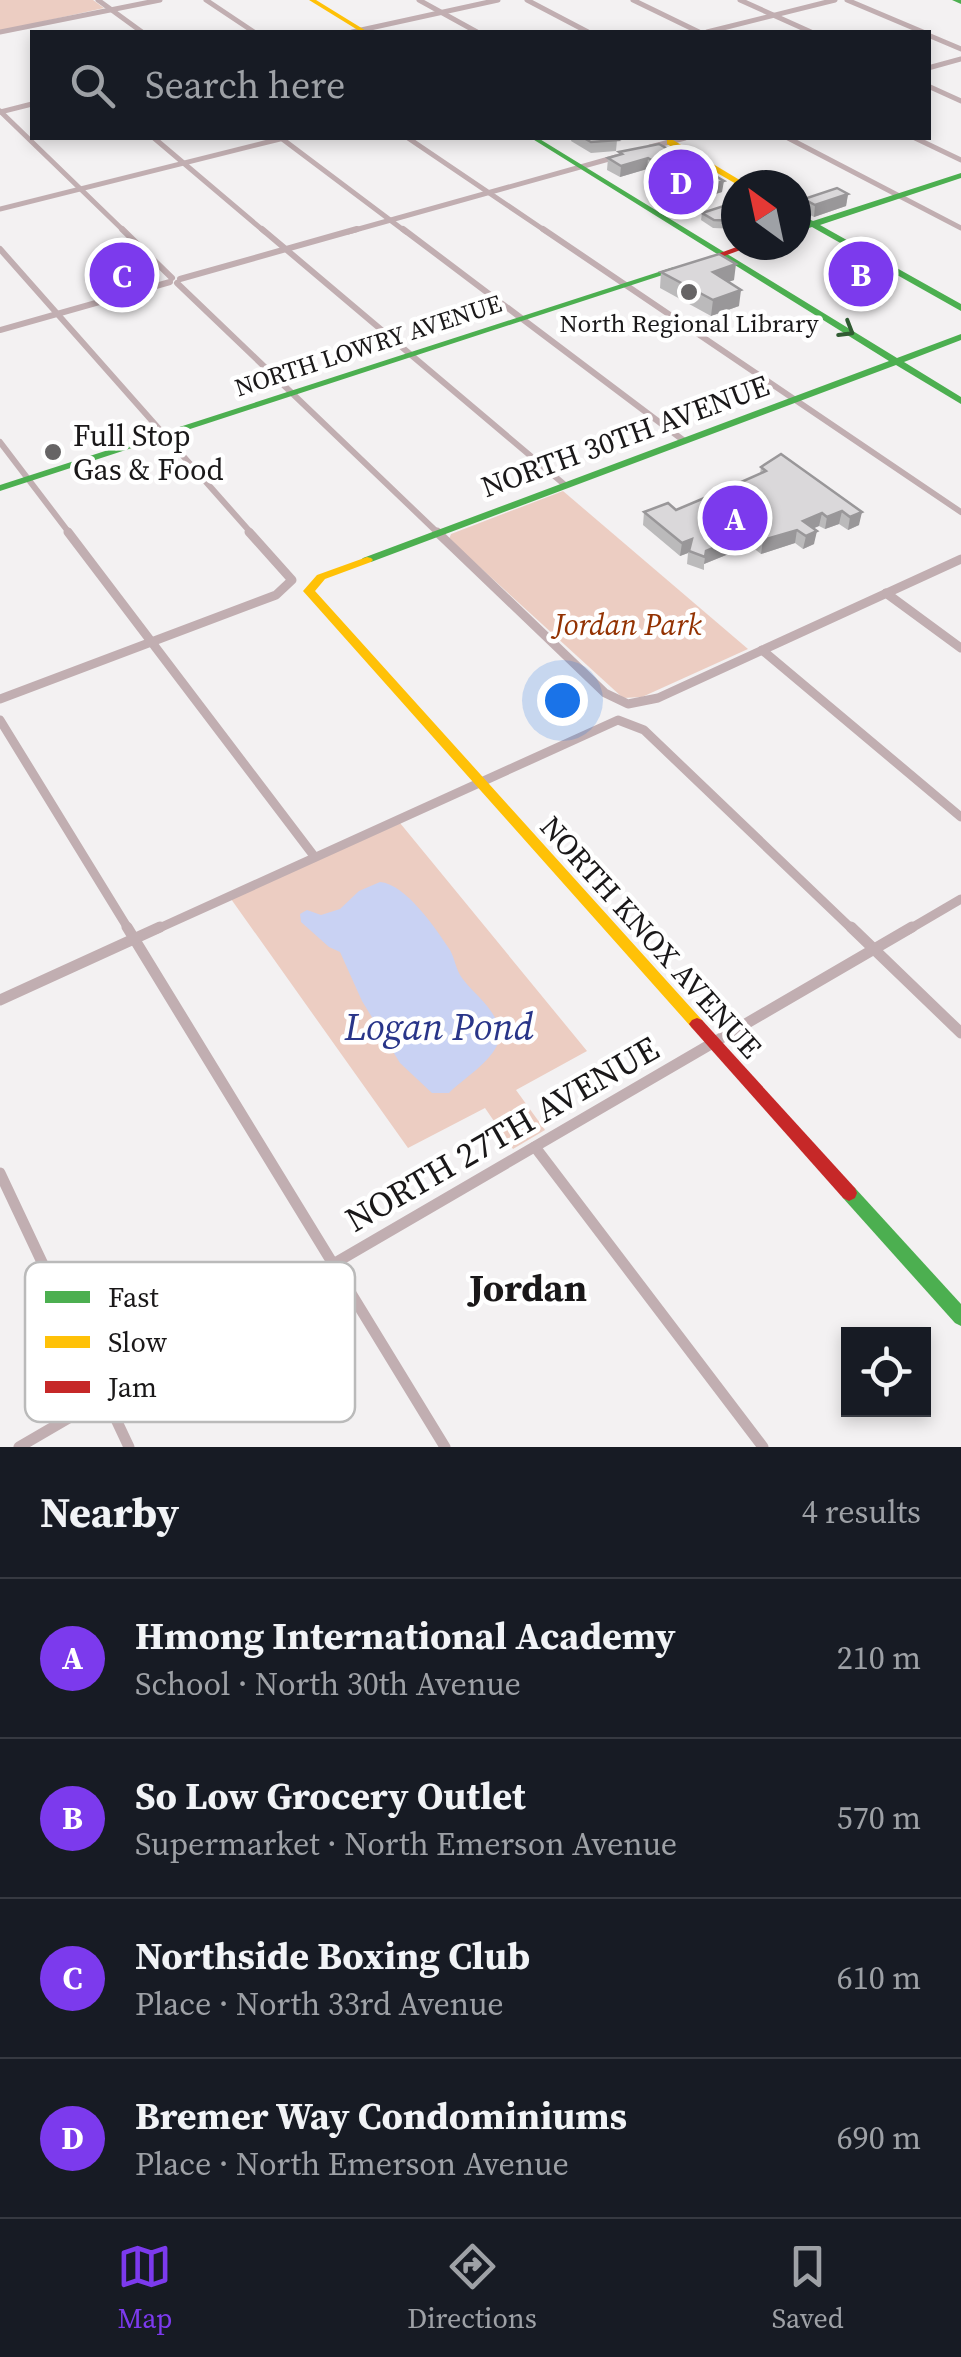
<!DOCTYPE html>
<html lang="en">
<head>
<meta charset="utf-8">
<style>
  body { margin:0; font-family:"Source Serif 4",serif; background:#242831; color:#f1f3f6 }
  .controls { position:absolute; right:30px; bottom:30px; display:grid; overflow:hidden; border-radius:0px; box-shadow:0 5px 15px #0003 }
  .controls button { width:90px; height:90px; display:grid; place-items:center; padding:0; border:0; border-bottom:2px solid #363941; background:#171b24; color:#f1f3f6; font:50px sans-serif }
  .compass { position:absolute; left:721px; top:170px; width:90px; height:90px; border-radius:50%; background:#171b24; box-shadow:0 5px 15px #0003; rotate:327deg }
  .you { position:absolute; left:562px; top:700px; width:35px; height:35px; margin:-25px; border:8px solid #fff; border-radius:50%; background:#1a73e8; box-shadow:0 0 0 15px #1a73e833 }
  .badge { display:grid; place-items:center; width:65px; height:65px; border-radius:50%; background:#7c3aed; color:#fff; font-size:32px; font-weight:700 }
  .pin { position:absolute; translate:-50% -50%; border:5px solid #fff; box-shadow:0 2px 10px #0006 }
  .list { margin:0; padding:0; list-style:none }
  h2 { display:flex; justify-content:space-between; align-items:center; height:130px; margin:0; padding:0 40px; font-size:42px }
  h2 small { font-size:32px; font-weight:400; color:#9ea1a6 }
  .list li { display:grid; grid-template-columns:65px 1fr auto; gap:30px; align-items:center; box-sizing:border-box; height:160px; padding:0 40px; border-top:2px solid #363941 }
  .list b { display:block; font-size:38px; white-space:nowrap }
  .list p { margin:0; font-size:32px; white-space:nowrap; color:#9ea1a6 }
  .list em { font-size:32px; font-style:normal; color:#9ea1a6 }
  .icon { flex:none; width:55px; height:55px; fill:none; stroke:currentColor; stroke-width:2; stroke-linecap:round; stroke-linejoin:round }
  .map { position:relative; flex:none; width:961px; height:1447px; overflow:hidden }
  .search { position:absolute; background:#171b24; box-shadow:0 5px 15px #0003; left:30px; right:30px; top:30px; height:110px; display:flex; align-items:center; gap:25px; box-sizing:border-box; padding:0 35px; border-radius:0px; color:#9ea1a6; font-size:38px }
  .sheet { height:770px; background:#171b24 }
  nav { display:flex; justify-content:space-around; align-items:center; box-sizing:border-box; height:140px; border-top:2px solid #363941; background:#171b24; font-size:28px; color:#9ea1a6 }
  nav a { display:grid; justify-items:center; gap:5px }
  nav .on { color:#7c3aed }
  .map>svg:first-child { display:block }
  .green { fill:#eccdc2 }
  .water { fill:#c9d2f3 }
  .lines { fill:none; stroke-linecap:round; stroke-linejoin:round }
  .street-far3 { stroke:#c1aeb1; stroke-width:5 }
  .street-far2 { stroke:#c1aeb1; stroke-width:6 }
  .street-far1 { stroke:#c1aeb1; stroke-width:9 }
  .street { stroke:#c1aeb1; stroke-width:11 }
  .fast { fill:#4caf50; fill-rule:evenodd }
  .slow { fill:#ffc107; fill-rule:evenodd }
  .jam { fill:#c62828; fill-rule:evenodd }
  .wall { fill:#bbbabb }
  .shaded-wall { fill:#999799 }
  .building { fill:#dad8da; stroke:#999799; stroke-width:2.5 }
  .oneway { stroke:#305c32 }
  .poi-dot { fill:#666465; stroke:#fff; stroke-width:4 }
  .labels { text-anchor:middle; dominant-baseline:central; stroke-width:9; stroke-linejoin:round; paint-order:stroke }
  .far-poi-label { font-size:25px; fill:#1a1819; stroke:#fff }
  .far-street-label { font-size:25px; fill:#1a1819; stroke:#fff }
  .poi-label { font-size:30px; fill:#1a1819; stroke:#fff; text-anchor:start }
  .street-label { font-size:30px; fill:#1a1819; stroke:#fff }
  .park-label { font-size:30px; font-style:italic; fill:#933202; stroke:#fff }
  .near-street-label { font-size:35px; fill:#1a1819; stroke:#fff }
  .near-water-label { font-size:38px; font-style:italic; fill:#293589; stroke:#fff }
  .near-neighbourhood-label { font-size:38px; font-weight:bold; fill:#1a1819; stroke:#fff }
  .key { fill:#fff; stroke:#bababa; stroke-width:2.5 }
  .key-label { font-size:28px; fill:#1a1819 }
</style>
</head>
<body>
<div class="map">
<svg width="961" height="1447" viewBox="0 0 961 1447">
  <rect width="100%" height="100%" fill="#f3f1f2"/>
  <!-- green -->
  <g class="green">
    <path d="M0 0H93L104 8 0 31Z"/>
    <path d="M563 491 748 649 642 697 623 698 449 539 451 534Z"/>
    <path d="M400 823 587 1051 516 1090 545 1130 513 1149 485 1108 408 1148 231 899Z"/>
  </g>
  <!-- water -->
  <path class="water" d="M380 882C406 884 436 929 450 950 455 959 456 970 462 978 475 996 507 1017 498 1043 491 1062 463 1079 449 1093H432L400 1063 362 1001 340 952 329 947 301 922 300 914 307 910 321 915 340 909 359 891Z"/>
  <g class="lines">
    <!-- street-far3 -->
    <g class="street-far3">
      <path d="M98 0 142 32"/>
      <path d="M206 0 254 32"/>
      <path d="M419 0 477 32"/>
      <path d="M527 0 588 32"/>
      <path d="M633 0 699 32"/>
      <path d="M740 0 811 32"/>
      <path d="M847 0 923 32"/>
      <path d="M0 32 160 0"/>
      <path d="M352 32 498 0"/>
      <path d="M707 32 835 0"/>
      <path d="M928 35 961 49"/>
      <path d="M928 68 961 59"/>
      <path d="M928 86 961 101"/>
      <path d="M0 111 125 232"/>
      <path d="M0 112 32 104"/>
      <path d="M154 138 265 232"/>
      <path d="M281 138 406 232"/>
      <path d="M408 138 547 232"/>
      <path d="M788 138 961 228"/>
      <path d="M915 138 961 160"/>
      <path d="M650 147 685 138"/>
      <path d="M0 209 284 138"/>
      <path d="M348 232 616 157"/>
    </g>
    <!-- street-far2 -->
    <g class="street-far2">
      <path d="M122 229 172 278"/>
      <path d="M262 229 565 485"/>
      <path d="M403 229 683 440"/>
      <path d="M543 229 961 512"/>
      <path d="M0 249 252 534"/>
      <path d="M180 279 357 229"/>
      <path d="M177 283 439 534"/>
      <path d="M0 330 170 282"/>
      <path d="M0 442 70 534"/>
    </g>
    <!-- street-far1 -->
    <g class="street-far1">
      <path d="M68 532 314 856"/>
      <path d="M437 532 605 693 628 704 658 698 961 559"/>
      <path d="M886 593 961 648"/>
      <path d="M762 650 961 817"/>
      <path d="M0 699 276 595 292 580 249 532"/>
      <path d="M0 720 129 930"/>
      <path d="M155 930 618 720 644 730 853 930"/>
      <path d="M908 930 961 899"/>
    </g>
    <!-- street -->
    <g class="street">
      <path d="M127 927 445 1447"/>
      <path d="M851 927 961 1033"/>
      <path d="M0 1000 160 927"/>
      <path d="M535 1147 763 1447"/>
      <path d="M0 1173 129 1447"/>
      <path d="M19 1447 912 927"/>
    </g>
    <!-- fast -->
    <g class="fast">
      <path d="M952 0H961V4Z"/>
      <path d="M531 138H538L897 358 961 334V340L904 362 961 397V404L896 365 371 562H363L361 560 363 558 889 361Z"/>
      <path d="M961 173V178L820 225 961 304V311L812 227 796 232V227L806 224 796 218V213L813 221Z"/>
      <path d="M674 267 681 269 0 491V485Z"/>
      <path d="M849 1185 855 1188 961 1304V1326L955 1323 843 1198 841 1193 843 1188Z"/>
    </g>
    <!-- slow -->
    <g class="slow">
      <path d="M309 0H316L368 32H361Z"/>
      <path d="M667 140H673L748 185H738L667 144Z"/>
      <path d="M367 557 371 558 373 560 371 562 325 579 315 591 702 1020 705 1024 702 1028 697 1030 692 1028 303 591 317 575Z"/>
    </g>
    <!-- jam -->
    <g class="jam">
      <path d="M742 245H754L708 262 701 260Z"/>
      <path d="M697 1018 702 1020 855 1188 857 1193 855 1198 849 1201 843 1198 692 1028 689 1024 692 1020Z"/>
    </g>
  </g>
  <!-- wall -->
  <g class="wall">
    <path d="M572 138H613L617 140 616 151 591 153 571 141Z"/>
    <path d="M659 144 722 192 671 208 657 200 658 188 672 184 647 169 620 177 607 170 608 158 619 155V152Z"/>
    <path d="M848 194 846 206 814 217 803 211 804 199Z"/>
    <path d="M736 202V229L713 228 701 220 702 213Z"/>
    <path d="M105 258 135 279 120 284 107 270Z"/>
    <path d="M830 264 894 276 893 280 861 291 829 268Z"/>
    <path d="M661 272 734 280 728 282 739 306 711 316 660 288Z"/>
    <path d="M781 454 859 525 848 530 839 524 825 529 819 526 813 528 814 544 803 549 795 543 761 554 734 533 729 537 733 540 731 553 704 564V570L687 564 688 553 680 556 643 525 644 512 676 510 721 491 760 474 761 467Z"/>
  </g>
  <!-- shaded-wall -->
  <g class="shaded-wall">
    <path d="M648 158 647 169 620 177 621 166Z"/>
    <path d="M724 181 722 192 671 208 672 197Z"/>
    <path d="M848 194 846 206 814 217 815 205Z"/>
    <path d="M736 264 734 280 711 288 713 272Z"/>
    <path d="M133 268 135 279 120 284 118 272Z"/>
    <path d="M894 276 893 280 861 291 862 287Z"/>
    <path d="M741 290 739 306 711 316 713 300Z"/>
    <path d="M842 511 839 524 825 529 827 517Z"/>
    <path d="M862 512 859 525 848 530 850 517Z"/>
    <path d="M822 513 819 526 801 534 803 521Z"/>
    <path d="M736 520 734 533 720 544 721 531Z"/>
    <path d="M797 530 795 543 761 554 763 540Z"/>
    <path d="M817 531 814 544 803 549 806 536Z"/>
    <path d="M692 539 688 553 680 556 682 543Z"/>
    <path d="M733 540 731 553 704 564 706 551Z"/>
  </g>
  <!-- building -->
  <g class="building">
    <path d="M584 138H613L617 140 591 142Z"/>
    <path d="M659 144 724 181 672 197 658 188 686 180 648 158 621 166 608 158 622 154 619 152Z"/>
    <path d="M837 188 848 194 815 205 804 199Z"/>
    <path d="M736 202V221L714 220 702 213Z"/>
    <path d="M120 254 133 268 118 272 105 258Z"/>
    <path d="M719 254 736 264 713 272 741 290 713 300 661 272Z"/>
    <path d="M858 255 894 276 862 287 830 264Z"/>
    <path d="M781 454 862 512 850 517 842 511 827 517 822 513 803 521 817 531 806 536 797 530 763 540 736 520 721 531 733 540 706 551 705 557 689 551 692 539 682 543 644 512 668 503 676 510 721 491 766 471 761 467Z"/>
  </g>
  <!-- one-way arrows -->
  <defs><path id="oneway-chevron" d="M-2-3.5L2.5 0L-2 3.5" fill="none" stroke-width="1.6" stroke-linecap="round" stroke-linejoin="round" transform="scale(2.5)"/></defs>
  <use class="oneway" href="#oneway-chevron" transform="translate(847 330) rotate(31)"/>
  <!-- markers -->
  <g class="poi-dot">
    <circle cx="689" cy="292" r="10"/>
    <circle cx="53" cy="452" r="10"/>
  </g>
  <g class="labels">
    <!-- far-poi labels -->
    <g class="far-poi-label">
      <text x="689" y="323">North Regional Library</text>
    </g>
    <!-- far-street labels -->
    <g class="far-street-label">
      <text transform="translate(368 345) rotate(-18)">NORTH LOWRY AVENUE</text>
    </g>
    <!-- poi labels -->
    <g class="poi-label">
      <text x="73" y="435">Full Stop<tspan x="73" dy="34">Gas &amp; Food</tspan></text>
    </g>
    <!-- street labels -->
    <g class="street-label">
      <text transform="translate(625 436) rotate(-20)">NORTH 30TH AVENUE</text>
      <text transform="translate(651 937) rotate(48)">NORTH KNOX AVENUE</text>
    </g>
    <!-- park labels -->
    <g class="park-label">
      <text x="628" y="624">Jordan Park</text>
    </g>
    <!-- near-street labels -->
    <g class="near-street-label">
      <text transform="translate(502 1134) rotate(-30)">NORTH 27TH AVENUE</text>
    </g>
    <!-- near-water labels -->
    <g class="near-water-label">
      <text x="439" y="1027">Logan Pond</text>
    </g>
    <!-- near-neighbourhood labels -->
    <g class="near-neighbourhood-label">
      <text x="528" y="1288">Jordan</text>
    </g>
  </g>
  <!-- legend -->
  <rect x="25" y="1262" width="330" height="160" rx="15" class="key"/>
  <rect x="45" y="1291" width="45" height="12" fill="#4caf50"/>
  <rect x="45" y="1336" width="45" height="12" fill="#ffc107"/>
  <rect x="45" y="1381" width="45" height="12" fill="#c62828"/>
  <g class="key-label">
    <text x="108" y="1307">Fast</text>
    <text x="108" y="1352">Slow</text>
    <text x="108" y="1397">Jam</text>
  </g>
</svg>
<div class="controls">
<button><svg class="icon" aria-label="locate" viewBox="0 0 24 24"><circle cx="12" cy="12" r="6"/><path d="M12 2v4M12 18v4M2 12h4M18 12h4"/></svg></button>
</div>
<svg class="compass" viewBox="-18 -18 36 36"><path d="M0-13l5 13h-10z" fill="#e53935"/><path d="M0 13l5-13h-10z" fill="#9ea1a6"/></svg>
<div class="you"></div>
<div class="pin badge" style="left:735px;top:518px">A</div>
<div class="pin badge" style="left:861px;top:274px">B</div>
<div class="pin badge" style="left:122px;top:275px">C</div>
<div class="pin badge" style="left:681px;top:182px">D</div>
<div class="search"><svg class="icon" aria-label="search" viewBox="0 0 24 24"><circle cx="10" cy="10" r="6"/><path d="M15 15l6 6"/></svg>Search here</div>
</div>
<section class="sheet">
<h2>Nearby<small>4 results</small></h2>
<ul class="list">
<li><span class="badge">A</span><div><b>Hmong International Academy</b><p>School · North 30th Avenue</p></div><em>210 m</em></li>
<li><span class="badge">B</span><div><b>So Low Grocery Outlet</b><p>Supermarket · North Emerson Avenue</p></div><em>570 m</em></li>
<li><span class="badge">C</span><div><b>Northside Boxing Club</b><p>Place · North 33rd Avenue</p></div><em>610 m</em></li>
<li><span class="badge">D</span><div><b>Bremer Way Condominiums</b><p>Place · North Emerson Avenue</p></div><em>690 m</em></li>
</ul>
</section>
<nav>
<a class="on"><svg class="icon" aria-label="map" viewBox="0 0 24 24"><path d="M3 6l6-2 6 2 6-2v14l-6 2-6-2-6 2zM9 4v14M15 6v14"/></svg>Map</a>
<a><svg class="icon" aria-label="directions" viewBox="0 0 24 24"><path d="M12 3l9 9-9 9-9-9zM9 14v-3h6M13 9l2 2-2 2"/></svg>Directions</a>
<a><svg class="icon" aria-label="saved" viewBox="0 0 24 24"><path d="M7 4h10v16l-5-4-5 4z"/></svg>Saved</a>
</nav>
</body>
</html>
